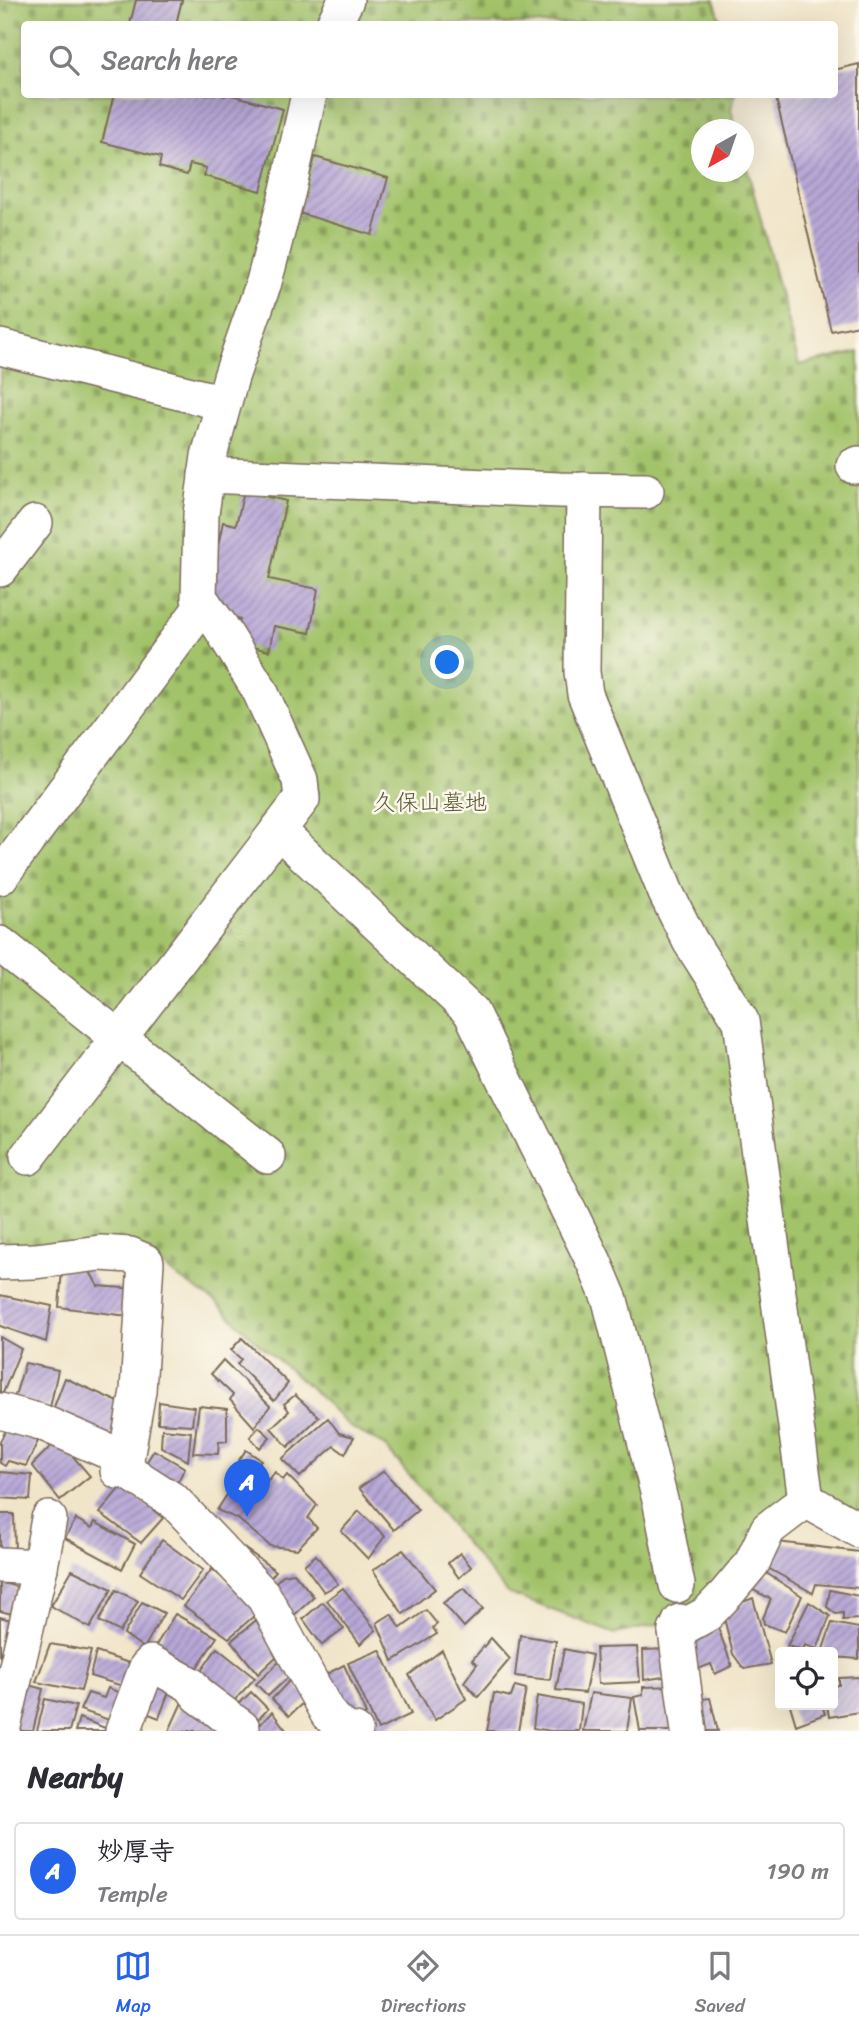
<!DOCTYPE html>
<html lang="en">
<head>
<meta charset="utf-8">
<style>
  body { margin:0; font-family:Sriracha,"Klee One",sans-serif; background:#f2f2f3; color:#2b2b33 }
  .controls { position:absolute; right:21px; bottom:21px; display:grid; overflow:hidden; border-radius:7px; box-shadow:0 7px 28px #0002 }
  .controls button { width:63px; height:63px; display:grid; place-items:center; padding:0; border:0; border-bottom:2px solid #e1e1e2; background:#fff; color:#2b2b33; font:35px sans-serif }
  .compass { position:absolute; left:691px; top:119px; width:63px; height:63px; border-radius:50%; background:#fff; box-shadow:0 7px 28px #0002; rotate:220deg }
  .you { position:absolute; left:448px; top:663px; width:24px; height:24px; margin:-18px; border:5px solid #fff; border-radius:50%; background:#1a73e8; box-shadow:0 0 0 10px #1a73e833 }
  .badge { display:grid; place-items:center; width:46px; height:46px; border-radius:50%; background:#2563eb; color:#fff; font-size:23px; font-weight:700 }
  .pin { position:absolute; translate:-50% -58px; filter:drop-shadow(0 2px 4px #0008) }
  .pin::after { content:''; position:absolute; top:37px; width:24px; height:21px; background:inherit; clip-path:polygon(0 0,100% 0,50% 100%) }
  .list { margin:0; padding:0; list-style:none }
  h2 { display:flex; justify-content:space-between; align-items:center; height:91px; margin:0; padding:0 28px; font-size:30px }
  h2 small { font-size:23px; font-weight:400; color:#7c7c81 }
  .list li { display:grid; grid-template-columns:46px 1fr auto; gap:21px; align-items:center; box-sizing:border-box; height:98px; margin:0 14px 14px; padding:0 14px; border:2px solid #e1e1e2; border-radius:7px }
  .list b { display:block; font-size:26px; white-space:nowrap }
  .list p { margin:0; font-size:23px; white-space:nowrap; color:#7c7c81 }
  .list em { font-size:23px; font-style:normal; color:#7c7c81 }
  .icon { flex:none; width:38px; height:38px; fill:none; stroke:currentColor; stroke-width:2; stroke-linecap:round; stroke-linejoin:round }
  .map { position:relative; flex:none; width:859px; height:1731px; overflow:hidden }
  .search { position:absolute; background:#fff; box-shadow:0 7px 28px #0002; left:21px; right:21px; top:21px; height:77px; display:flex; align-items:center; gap:18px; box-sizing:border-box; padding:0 24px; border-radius:7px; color:#7c7c81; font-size:26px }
  .sheet { height:203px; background:#fff }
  nav { display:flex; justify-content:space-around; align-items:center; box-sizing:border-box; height:98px; border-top:2px solid #e1e1e2; background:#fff; font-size:19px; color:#7c7c81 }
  nav a { display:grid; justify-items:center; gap:4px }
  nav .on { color:#2563eb }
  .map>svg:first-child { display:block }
  .cemetery { fill:url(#cemetery-stones); stroke:#6f7644; stroke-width:2 }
  .building { fill:url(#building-hatch) }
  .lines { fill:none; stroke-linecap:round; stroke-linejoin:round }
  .minor-casing { stroke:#7b6b5a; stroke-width:38 }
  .minor { stroke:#fff; stroke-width:35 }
  .labels { text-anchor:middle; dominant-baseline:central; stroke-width:5; stroke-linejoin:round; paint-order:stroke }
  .park-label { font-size:23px; fill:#5a5835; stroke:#fbf7ec }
</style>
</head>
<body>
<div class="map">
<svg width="859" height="1731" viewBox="0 0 859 1731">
  <defs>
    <pattern id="cemetery-stones" width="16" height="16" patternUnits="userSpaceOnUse" patternTransform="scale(1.75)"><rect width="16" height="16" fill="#a3c36b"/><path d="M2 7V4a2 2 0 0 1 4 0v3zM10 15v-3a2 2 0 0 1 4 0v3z" fill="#869f57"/></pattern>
    <pattern id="building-hatch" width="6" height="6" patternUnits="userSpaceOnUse" patternTransform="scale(1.75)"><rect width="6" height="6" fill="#b7a7d7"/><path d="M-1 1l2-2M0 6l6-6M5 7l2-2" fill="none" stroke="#9688ae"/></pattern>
  </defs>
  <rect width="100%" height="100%" fill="#fbf7ec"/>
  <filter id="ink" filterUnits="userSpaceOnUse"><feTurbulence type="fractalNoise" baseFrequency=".0143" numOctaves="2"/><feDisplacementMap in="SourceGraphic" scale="14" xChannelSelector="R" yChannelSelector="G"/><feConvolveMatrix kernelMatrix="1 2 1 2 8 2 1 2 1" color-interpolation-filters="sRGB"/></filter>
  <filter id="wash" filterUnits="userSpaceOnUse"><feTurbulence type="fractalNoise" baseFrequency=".00686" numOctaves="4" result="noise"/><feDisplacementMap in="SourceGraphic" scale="28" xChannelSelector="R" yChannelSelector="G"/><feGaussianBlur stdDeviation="1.57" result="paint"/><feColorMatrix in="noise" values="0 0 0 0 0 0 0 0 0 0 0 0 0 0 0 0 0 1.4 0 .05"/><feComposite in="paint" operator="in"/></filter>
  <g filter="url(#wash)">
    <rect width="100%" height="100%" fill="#f1e5c9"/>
    <!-- cemetery -->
    <path class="cemetery" d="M0 0H714L722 24H24V94L735 95 731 109 736 129 702 130V172H744V156L799 365 859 352V1515L785 1514 688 1618 615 1634 507 1593 384 1445 350 1427 311 1388 259 1344 216 1302 173 1274 151 1253 0 1252Z"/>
    <g id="blocks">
      <!-- building -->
      <g class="building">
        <path d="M136 0H182L176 24H130Z"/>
        <path d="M859 64V325L831 331 775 94H834V70Z"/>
        <path d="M114 94H219L225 96 228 94 283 109 261 191 204 176 206 168 190 164 187 175 159 167 161 157 102 142Z"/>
        <path d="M315 157 388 178 372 235 299 213Z"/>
        <path d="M244 491 286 501 269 579 318 589 310 633 274 626 269 651 235 643 240 619 219 615 206 603 223 522 236 525Z"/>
        <path d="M88 1268 98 1286 137 1289 135 1317 59 1307 62 1270Z"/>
        <path d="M0 1295 52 1306 46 1342 0 1326Z"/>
        <path d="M0 1337 21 1349 3 1393 0 1392Z"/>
        <path d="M242 1338 288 1383 274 1401 237 1364 241 1359 231 1350Z"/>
        <path d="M223 1360 270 1406 254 1427 230 1400 233 1395 211 1374Z"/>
        <path d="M25 1363 58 1370 50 1408 14 1399Z"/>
        <path d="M65 1378 125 1405 113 1438 51 1415Z"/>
        <path d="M295 1395 319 1417 288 1447 271 1428 289 1411 284 1404Z"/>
        <path d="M159 1402 194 1407 192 1425 158 1423Z"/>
        <path d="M199 1406 227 1409V1441L219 1442 218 1454 193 1453Z"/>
        <path d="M328 1418 339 1433 354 1437 345 1454 334 1446 300 1477 282 1459Z"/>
        <path d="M8 1427 38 1441 26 1466 8 1461 5 1466 0 1463V1441Z"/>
        <path d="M259 1427 270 1437 260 1448 250 1437Z"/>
        <path d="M162 1429 191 1432 188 1461 161 1447Z"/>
        <path d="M58 1439 90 1476 60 1500 32 1465Z"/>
        <path d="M154 1450 185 1468 175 1487 143 1468Z"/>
        <path d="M246 1450 261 1460 248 1476 235 1466Z"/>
        <path d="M384 1471 418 1510 394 1530 359 1488Z"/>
        <path d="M0 1472 32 1475 30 1500 0 1498Z"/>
        <path d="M275 1472 283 1480 287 1475 317 1505 308 1518 317 1528 297 1549 270 1546 238 1519 217 1510 234 1484 253 1497Z"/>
        <path d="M122 1485 163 1518 141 1543 100 1513Z"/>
        <path d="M359 1511 385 1536 368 1559 341 1531Z"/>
        <path d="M0 1514H14L15 1553H0Z"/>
        <path d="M76 1519 92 1528 95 1522 135 1544 122 1569 65 1538Z"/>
        <path d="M162 1540 203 1570 181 1600 140 1573Z"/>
        <path d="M234 1541 276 1571 263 1587Z"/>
        <path d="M769 1541 859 1552V1588L816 1584 813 1593 766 1567Z"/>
        <path d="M403 1550 435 1589 403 1614 373 1570Z"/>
        <path d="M460 1553 471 1567 459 1578 448 1563Z"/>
        <path d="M316 1555 338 1584 324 1592 304 1565Z"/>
        <path d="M212 1569 247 1598 264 1607 229 1638 184 1606Z"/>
        <path d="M760 1569 802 1596 785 1632 764 1624 763 1618 771 1599 753 1590Z"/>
        <path d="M72 1570 112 1589 90 1628 51 1606Z"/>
        <path d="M294 1573 314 1597 290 1619 268 1590 283 1575Z"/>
        <path d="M0 1582 17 1587 12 1614 0 1611Z"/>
        <path d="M343 1588 376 1630 360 1644 327 1600Z"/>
        <path d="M464 1588 483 1609 464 1627 443 1603Z"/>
        <path d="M116 1590 138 1601 120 1632 99 1621Z"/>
        <path d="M830 1590 859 1596V1619L843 1620V1613L836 1614 827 1607Z"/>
        <path d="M753 1598 771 1664 744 1669 733 1654 722 1610Z"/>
        <path d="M142 1602 164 1613 144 1648 124 1634Z"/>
        <path d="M323 1602 344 1629 322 1645 303 1619Z"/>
        <path d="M809 1602 830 1616 817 1649 805 1645 803 1650 787 1646Z"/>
        <path d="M426 1610 437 1624 433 1628 437 1634 393 1661 377 1623 391 1614 401 1628Z"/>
        <path d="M175 1614 217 1637 192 1675 152 1652Z"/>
        <path d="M0 1617 14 1621 5 1658 0 1657Z"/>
        <path d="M260 1617 282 1651 258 1674 231 1641Z"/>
        <path d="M832 1623 859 1628V1659L833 1657V1652H822Z"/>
        <path d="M718 1628 732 1666 715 1674 711 1664 698 1669 690 1639 701 1630Z"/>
        <path d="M520 1635 556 1641 550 1680 515 1676Z"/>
        <path d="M491 1638 510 1659 478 1697 464 1682 477 1664 472 1660Z"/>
        <path d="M50 1644 91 1651 81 1691 36 1682Z"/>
        <path d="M637 1647 640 1682 598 1684 596 1648Z"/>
        <path d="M217 1648 255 1678 233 1702 199 1674Z"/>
        <path d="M564 1649 592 1655 585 1693 556 1690Z"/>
        <path d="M668 1649 670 1676 644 1680 643 1650Z"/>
        <path d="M380 1650 411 1714 378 1730 348 1663Z"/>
        <path d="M442 1650 466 1699 435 1720 409 1675Z"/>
        <path d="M96 1652 135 1665 129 1688 90 1676Z"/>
        <path d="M283 1658 294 1672 268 1696 256 1684Z"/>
        <path d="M344 1665 366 1714 348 1722 321 1677Z"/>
        <path d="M150 1672 173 1681 159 1718 136 1709Z"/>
        <path d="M859 1677V1712L829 1717 827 1705H833V1686L839 1685V1678Z"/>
        <path d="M291 1679 308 1698 289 1716 272 1699Z"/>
        <path d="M21 1683 43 1689 33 1731H9Z"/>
        <path d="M515 1686 526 1689 518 1731H487L494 1693 511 1697Z"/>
        <path d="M677 1686V1731H640L634 1697 643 1695V1687Z"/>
        <path d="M108 1688 125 1695 115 1722 80 1710 88 1693 104 1698Z"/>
        <path d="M251 1692 268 1709 249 1729 231 1712Z"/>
        <path d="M591 1693 632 1698 627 1731H583Z"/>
        <path d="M537 1696 582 1704 579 1731H551L533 1728Z"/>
        <path d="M710 1698 718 1731H694L695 1700Z"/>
        <path d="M45 1699 76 1706 69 1731H37Z"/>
        <path d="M183 1700 227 1731H169Z"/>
        <path d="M790 1705H822L825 1714 796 1725Z"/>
        <path d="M272 1712 286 1730 254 1731Z"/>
        <path d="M79 1718 113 1731H75Z"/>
      </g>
    </g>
  </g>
  <g filter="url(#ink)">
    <use href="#blocks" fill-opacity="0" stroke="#7b6b5a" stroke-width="2"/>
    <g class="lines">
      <defs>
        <g id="minor">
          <path d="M334 24 346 0"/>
          <path d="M0 347 223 403"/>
          <path d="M854 466 859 464"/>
          <path d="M206 475 560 490 646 491"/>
          <path d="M584 490 582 672 585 694 666 893 690 941 741 1021 806 1500"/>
          <path d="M0 569 35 523"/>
          <path d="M278 830 471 1012 594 1262 610 1300 661 1504 677 1585"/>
          <path d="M0 877 204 604"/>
          <path d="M0 944 268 1156"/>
          <path d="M28 1157 302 799 300 780 260 691 220 626 199 598 201 514 209 456 231 377 264 282 288 190 309 94"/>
          <path d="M0 1262 35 1261 100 1253 130 1255 146 1262 138 1391 126 1459 118 1471"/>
          <path d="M0 1411 41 1422 126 1459"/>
          <path d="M121 1467 174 1501 263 1595 328 1714 346 1730 355 1731"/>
          <path d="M806 1500 859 1530"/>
          <path d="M0 1565 40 1567"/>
          <path d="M680 1622 676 1631 689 1731"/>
          <path d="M676 1631 707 1614 727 1593 752 1563 768 1529 806 1500"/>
          <path d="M2 1731 40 1567 49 1519"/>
          <path d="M123 1731 147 1667 151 1663 191 1685 198 1695 242 1728"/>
        </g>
      </defs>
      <!-- minor casing -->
      <use href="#minor" class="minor-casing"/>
      <!-- minor -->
      <use href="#minor" class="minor"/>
    </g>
  </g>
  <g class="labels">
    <!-- park labels -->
    <g class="park-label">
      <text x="430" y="802">久保山墓地</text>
    </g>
  </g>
</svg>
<div class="controls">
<button><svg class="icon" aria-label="locate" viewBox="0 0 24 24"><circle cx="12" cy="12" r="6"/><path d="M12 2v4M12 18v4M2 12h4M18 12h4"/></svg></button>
</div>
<svg class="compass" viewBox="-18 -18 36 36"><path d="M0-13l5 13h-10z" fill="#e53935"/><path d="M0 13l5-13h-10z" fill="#7c7c81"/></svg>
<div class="you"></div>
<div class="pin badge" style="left:247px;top:1517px">A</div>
<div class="search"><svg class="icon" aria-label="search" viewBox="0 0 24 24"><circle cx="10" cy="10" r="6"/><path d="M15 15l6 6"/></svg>Search here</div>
</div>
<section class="sheet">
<h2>Nearby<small></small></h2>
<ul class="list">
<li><span class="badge">A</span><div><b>妙厚寺</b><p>Temple</p></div><em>190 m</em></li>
</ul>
</section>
<nav>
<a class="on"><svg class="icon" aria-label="map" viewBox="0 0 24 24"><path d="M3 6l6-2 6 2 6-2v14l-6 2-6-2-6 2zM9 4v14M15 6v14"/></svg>Map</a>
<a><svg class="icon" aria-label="directions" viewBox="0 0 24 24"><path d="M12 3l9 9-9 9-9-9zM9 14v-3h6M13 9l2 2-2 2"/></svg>Directions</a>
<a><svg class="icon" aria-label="saved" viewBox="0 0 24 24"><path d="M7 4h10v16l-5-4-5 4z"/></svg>Saved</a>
</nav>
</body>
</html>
